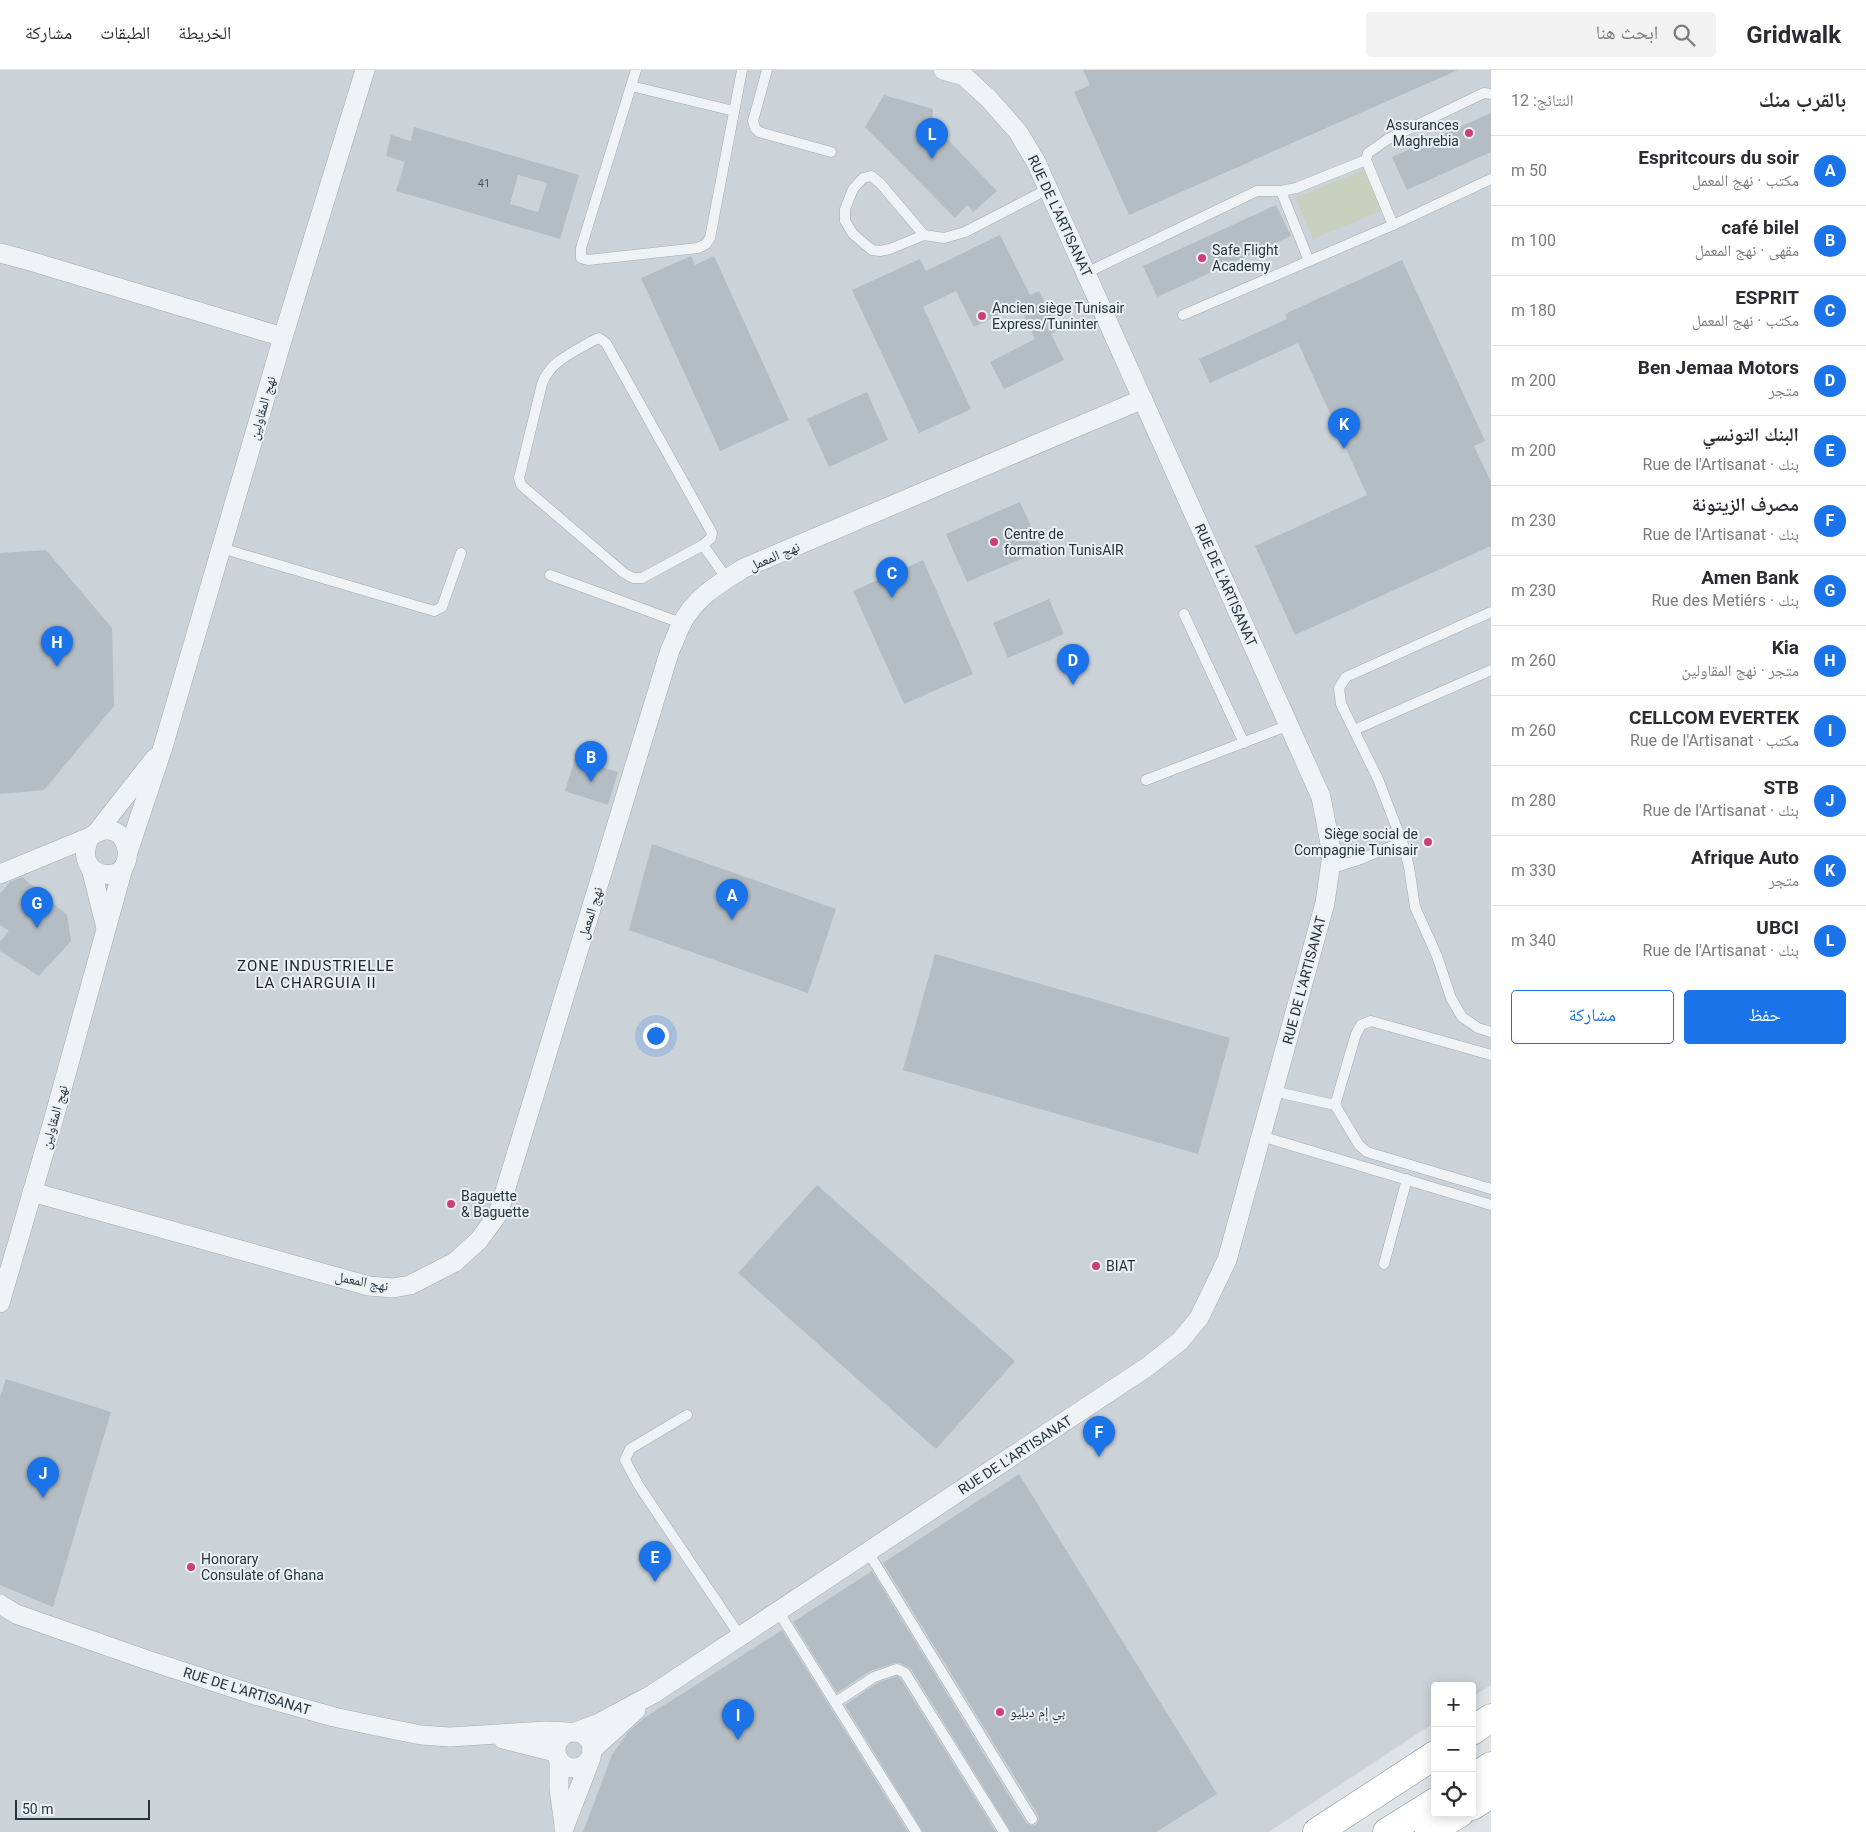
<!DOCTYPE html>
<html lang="ar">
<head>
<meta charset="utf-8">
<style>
  body { margin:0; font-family:Roboto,"Noto Naskh Arabic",sans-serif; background:#f2f2f3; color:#2b2b33; direction:rtl }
  .controls { position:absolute; right:15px; bottom:15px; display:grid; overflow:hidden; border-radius:5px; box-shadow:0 2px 12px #0003 }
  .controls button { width:45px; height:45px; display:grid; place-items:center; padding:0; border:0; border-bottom:1px solid #e1e1e2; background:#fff; color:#2b2b33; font:25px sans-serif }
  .scale { position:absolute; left:15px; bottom:12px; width:135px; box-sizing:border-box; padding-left:5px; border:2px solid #26343d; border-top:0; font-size:14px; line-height:18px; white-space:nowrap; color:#26343d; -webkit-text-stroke:4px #ecf1f5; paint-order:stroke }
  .you { position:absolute; left:655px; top:965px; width:18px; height:18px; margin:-12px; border:4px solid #fff; border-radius:50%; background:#1a73e8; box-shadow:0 0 0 8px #1a73e833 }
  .badge { display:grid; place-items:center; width:32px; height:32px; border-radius:50%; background:#1a73e8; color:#fff; font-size:16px; font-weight:700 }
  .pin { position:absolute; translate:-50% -41px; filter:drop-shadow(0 1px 2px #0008) }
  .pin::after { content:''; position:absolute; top:26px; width:18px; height:15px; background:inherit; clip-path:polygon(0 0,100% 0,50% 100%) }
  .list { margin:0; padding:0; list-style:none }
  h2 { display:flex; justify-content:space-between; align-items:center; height:65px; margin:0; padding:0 20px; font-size:21px }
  h2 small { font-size:16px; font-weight:400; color:#7c7c81 }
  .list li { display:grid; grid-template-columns:32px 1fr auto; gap:15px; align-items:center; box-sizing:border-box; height:70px; padding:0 20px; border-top:1px solid #e1e1e2 }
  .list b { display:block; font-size:19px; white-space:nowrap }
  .list p { margin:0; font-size:16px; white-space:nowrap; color:#7c7c81 }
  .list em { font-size:16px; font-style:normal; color:#7c7c81 }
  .actions { display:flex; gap:10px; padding:15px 20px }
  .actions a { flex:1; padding:11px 0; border:1px solid #1a73e8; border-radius:5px; text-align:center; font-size:18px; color:#1a73e8 }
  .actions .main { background:#1a73e8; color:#fff }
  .icon { flex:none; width:28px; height:28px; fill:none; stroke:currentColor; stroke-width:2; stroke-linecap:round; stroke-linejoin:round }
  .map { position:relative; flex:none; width:1491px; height:1762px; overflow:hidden; direction:ltr }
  header { display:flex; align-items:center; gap:30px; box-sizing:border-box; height:70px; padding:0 25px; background:#fff; border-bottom:1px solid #e1e1e2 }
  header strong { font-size:24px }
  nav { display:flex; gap:28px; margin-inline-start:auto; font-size:18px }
  .search { width:350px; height:45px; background:#f2f2f3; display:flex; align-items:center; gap:12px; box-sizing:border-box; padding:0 18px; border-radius:5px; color:#7c7c81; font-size:19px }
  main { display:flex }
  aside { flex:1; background:#fff }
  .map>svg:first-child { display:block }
  .built { fill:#cbd3d9 }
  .green { fill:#c7d1be }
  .building { fill:#b4bdc3; fill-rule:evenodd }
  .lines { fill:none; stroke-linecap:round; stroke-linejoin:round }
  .service-casing { stroke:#a2abb1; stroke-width:11 }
  .minor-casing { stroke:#a2abb1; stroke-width:20 }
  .motorway-casing { stroke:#84949d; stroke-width:29 }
  .service { stroke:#eff3f5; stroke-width:10 }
  .minor { stroke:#eff3f5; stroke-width:19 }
  .motorway { stroke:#fff; stroke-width:28 }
  .poi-dot { fill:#ce3f76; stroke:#ecf1f5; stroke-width:2 }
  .labels { text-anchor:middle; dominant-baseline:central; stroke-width:4; stroke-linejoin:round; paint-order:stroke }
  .number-label { font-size:11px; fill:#4a565e }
  .poi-label { font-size:14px; fill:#26343d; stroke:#ecf1f5; text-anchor:start }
  .street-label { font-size:14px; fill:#26343d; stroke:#ecf1f5 }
  .neighbourhood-label { font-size:15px; letter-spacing:1px; fill:#19252e; stroke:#ecf1f5 }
</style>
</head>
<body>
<header>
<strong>Gridwalk</strong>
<div class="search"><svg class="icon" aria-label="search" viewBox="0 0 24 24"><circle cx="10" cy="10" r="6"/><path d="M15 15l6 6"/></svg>ابحث هنا</div>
<nav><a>الخريطة</a><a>الطبقات</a><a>مشاركة</a></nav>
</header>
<main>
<aside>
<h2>بالقرب منك<small>النتائج: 12</small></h2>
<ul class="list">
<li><span class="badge">A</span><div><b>Espritcours du soir</b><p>مكتب · نهج المعمل</p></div><em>50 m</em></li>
<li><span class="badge">B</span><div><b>café bilel</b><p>مقهى · نهج المعمل</p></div><em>100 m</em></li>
<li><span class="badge">C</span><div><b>ESPRIT</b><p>مكتب · نهج المعمل</p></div><em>180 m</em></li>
<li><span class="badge">D</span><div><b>Ben Jemaa Motors</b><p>متجر</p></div><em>200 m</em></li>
<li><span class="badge">E</span><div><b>البنك التونسي</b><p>بنك · Rue de l'Artisanat</p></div><em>200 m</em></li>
<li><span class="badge">F</span><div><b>مصرف الزيتونة</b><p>بنك · Rue de l'Artisanat</p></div><em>230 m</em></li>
<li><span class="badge">G</span><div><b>Amen Bank</b><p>بنك · Rue des Metiérs</p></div><em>230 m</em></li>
<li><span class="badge">H</span><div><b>Kia</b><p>متجر · نهج المقاولين</p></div><em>260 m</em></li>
<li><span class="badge">I</span><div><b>CELLCOM EVERTEK</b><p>مكتب · Rue de l'Artisanat</p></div><em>260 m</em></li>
<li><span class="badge">J</span><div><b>STB</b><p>بنك · Rue de l'Artisanat</p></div><em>280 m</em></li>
<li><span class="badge">K</span><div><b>Afrique Auto</b><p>متجر</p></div><em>330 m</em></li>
<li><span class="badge">L</span><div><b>UBCI</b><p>بنك · Rue de l'Artisanat</p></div><em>340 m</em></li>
</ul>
<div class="actions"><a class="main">حفظ</a><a>مشاركة</a></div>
</aside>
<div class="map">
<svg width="1491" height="1762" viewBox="0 0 1491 1762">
  <rect width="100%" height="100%" fill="#dde3e7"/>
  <!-- built -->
  <path class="built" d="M0 0H1491V1615L1472 1627V1616H1435V1652L1269 1762H0Z"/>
  <!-- green -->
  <path class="green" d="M1364 100 1381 141 1313 169 1296 128Z"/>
  <!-- building -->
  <g class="building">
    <path d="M1083 0H1458L1129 145 1074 22 1090 15Z"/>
    <path d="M884 25 933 39 932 53 997 121 973 142 967 135 955 148 865 57Z"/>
    <path d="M1491 43V82L1407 120 1392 87Z"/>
    <path d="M414 57 579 105 560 169 396 121 405 92 386 86 391 65 411 71ZM518 105 547 113 538 142 510 134Z"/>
    <path d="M1276 135 1291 166 1157 227 1143 196Z"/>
    <path d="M1000 165 1030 225 1039 221 1059 260 1051 264 1064 290 1004 319 990 292 1035 269 1019 235 974 257 956 221 923 237 971 339 919 363 852 220 920 189 926 201Z"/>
    <path d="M691 186 695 195 714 186 789 350 720 381 641 208Z"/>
    <path d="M1402 190 1485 371 1474 376 1491 412V476L1295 565 1255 476 1367 425 1298 273 1210 313 1199 289 1287 249 1285 244Z"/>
    <path d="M867 322 888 370 829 397 807 349Z"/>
    <path d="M1020 432 1042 480 967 512 946 464Z"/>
    <path d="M46 480 112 558 114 636 44 720 0 724V483Z"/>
    <path d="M923 490 973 604 904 634 853 521Z"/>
    <path d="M1049 529 1064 564 1008 588 993 553Z"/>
    <path d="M575 689 618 702 608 735 565 721Z"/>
    <path d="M652 774 836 839 808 923 629 860Z"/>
    <path d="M22 807 67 845 71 871 39 906 0 881V872L9 861 0 855V824L10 812Z"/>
    <path d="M935 884 1230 968 1198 1084 903 1000Z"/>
    <path d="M817 1115 1015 1291 936 1379 738 1203Z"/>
    <path d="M6 1309 111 1342 53 1537 0 1515V1327Z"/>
    <path d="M1019 1404 1217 1724 1156 1762H1011L911 1599 900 1593H895L870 1601 837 1623 793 1552 872 1501 1026 1753 1032 1756 1036 1755 1039 1749 1038 1745 883 1493Z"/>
    <path d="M782 1560 908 1762H583L612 1685 628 1662 644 1648Z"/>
    <path d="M897 1606 900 1608 996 1762H923L845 1635 877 1613Z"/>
  </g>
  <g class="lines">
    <defs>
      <g id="service">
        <path d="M636 0 631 16 734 41"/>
        <path d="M767 0 753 51 755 58 759 62 831 82"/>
        <path d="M631 16 581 178V188L588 190 698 178 706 174 710 168 742 0"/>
        <path d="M1281 121 1309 191"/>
        <path d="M1393 155 1366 90 1368 83 1388 69 1484 23 1491 24"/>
        <path d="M924 165 880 113 871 106 863 108 853 119 845 139V151L853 164 872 180 880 181 890 179 924 165 944 168 965 162 1048 119"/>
        <path d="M1086 203 1257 121H1281L1296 118 1366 90"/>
        <path d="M1183 245 1393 155 1491 109"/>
        <path d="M703 475 711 468 712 463 606 273 599 268 592 271C574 282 549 292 542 314L519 408 521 415 624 503 633 508H642L703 475 727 509"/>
        <path d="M221 478 434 541 442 537 461 483"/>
        <path d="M550 505 681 553"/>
        <path d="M1491 542 1346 607 1339 618 1341 634 1378 709 1404 777 1409 797 1415 837 1437 886 1451 928 1462 947 1478 958 1491 962"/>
        <path d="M1184 544 1244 673"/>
        <path d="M1354 660 1491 600"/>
        <path d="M1146 710 1289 655"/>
        <path d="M1330 799 1361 789 1402 772"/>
        <path d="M1273 1021 1335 1035 1359 1075 1367 1082 1491 1119"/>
        <path d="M1335 1035 1356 964 1361 955 1371 951 1491 985"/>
        <path d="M1261 1066 1491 1135"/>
        <path d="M1384 1194 1407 1109"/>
        <path d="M687 1345 630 1379 625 1390 639 1416 740 1566"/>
        <path d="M868 1482 1032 1749"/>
        <path d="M778 1541 916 1762"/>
        <path d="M836 1632 874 1607 897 1599 905 1603 1004 1762"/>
      </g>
      <g id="minor">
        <path d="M0 183 23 189 283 267"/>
        <path d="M97 762 155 688"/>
        <path d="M128 782 163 677 283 267 365 0"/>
        <path d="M91 798 106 858"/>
        <path d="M0 804 90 767C130 738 143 811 103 804 84 800 82 781 90 767"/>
        <path d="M32 1122 369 1216 393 1218 410 1215 455 1192 479 1170 498 1144 670 580C674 572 677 563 681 555 694 528 720 513 744 498L1143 329"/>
        <path d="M0 1233 52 1055 123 798"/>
        <path d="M0 1534 16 1544 147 1590 255 1625 334 1647 376 1656 421 1665 450 1667 546 1661 568 1662"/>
        <path d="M576 1662 597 1654 653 1624 1147 1297 1180 1271 1199 1248 1227 1190 1325 833 1332 784 1321 727 1036 92 1018 62 989 29 964 6 943 0"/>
        <circle cx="574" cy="1680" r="18"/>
        <path d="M503 1669 555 1682"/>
        <path d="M592 1680 636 1640"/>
        <path d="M559 1691V1719L564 1755"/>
        <path d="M564 1758 591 1688"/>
      </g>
      <g id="motorway">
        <path d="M1472 1661 1491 1648"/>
        <path d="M1472 1709 1491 1696"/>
        <path d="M1472 1736 1491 1724"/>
        <path d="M1317 1762 1435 1685"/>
        <path d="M1387 1762 1435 1732"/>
        <path d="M1429 1762 1460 1743"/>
      </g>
    </defs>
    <!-- service casing -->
    <use href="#service" class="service-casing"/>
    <!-- minor casing -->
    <use href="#minor" class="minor-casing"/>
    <!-- motorway casing -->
    <use href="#motorway" class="motorway-casing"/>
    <!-- service -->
    <use href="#service" class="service"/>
    <!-- minor -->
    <use href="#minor" class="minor"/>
    <!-- motorway -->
    <use href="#motorway" class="motorway"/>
  </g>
  <!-- markers -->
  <g class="poi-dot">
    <circle cx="1469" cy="63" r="5"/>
    <circle cx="1202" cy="188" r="5"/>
    <circle cx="982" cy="246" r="5"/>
    <circle cx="994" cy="472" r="5"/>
    <circle cx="1428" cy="772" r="5"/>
    <circle cx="451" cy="1134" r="5"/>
    <circle cx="1096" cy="1196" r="5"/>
    <circle cx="191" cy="1497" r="5"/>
    <circle cx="1000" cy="1642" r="5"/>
  </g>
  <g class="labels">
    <!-- number labels -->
    <g class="number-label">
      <text x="484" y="113">41</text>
    </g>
    <!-- poi labels -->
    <g class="poi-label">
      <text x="1459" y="55" text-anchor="end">Assurances<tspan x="1459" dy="16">Maghrebia</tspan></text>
      <text x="1212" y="180">Safe Flight<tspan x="1212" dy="16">Academy</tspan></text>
      <text x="992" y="238">Ancien siège Tunisair<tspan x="992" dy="16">Express/Tuninter</tspan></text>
      <text x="1004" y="464">Centre de<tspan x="1004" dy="16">formation TunisAIR</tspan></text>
      <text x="1418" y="764" text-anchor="end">Siège social de<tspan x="1418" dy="16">Compagnie Tunisair</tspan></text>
      <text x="461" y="1126">Baguette<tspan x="461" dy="16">&amp; Baguette</tspan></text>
      <text x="1106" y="1196">BIAT</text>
      <text x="201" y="1489">Honorary<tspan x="201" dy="16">Consulate of Ghana</tspan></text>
      <text x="1010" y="1642">بي إم دبليو</text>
    </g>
    <!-- street labels -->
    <g class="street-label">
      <text transform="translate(1060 146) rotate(65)">RUE DE L'ARTISANAT</text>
      <text transform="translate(262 338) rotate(-74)">نهج المقاولين</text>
      <text transform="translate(774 486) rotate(-23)">نهج المعمل</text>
      <text transform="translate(1226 515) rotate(66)">RUE DE L'ARTISANAT</text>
      <text transform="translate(590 843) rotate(-73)">نهج المعمل</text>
      <text transform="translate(1304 910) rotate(-75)">RUE DE L'ARTISANAT</text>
      <text transform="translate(54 1047) rotate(-74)">نهج المقاولين</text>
      <text transform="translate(362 1211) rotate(11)">نهج المعمل</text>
      <text transform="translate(1015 1385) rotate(-33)">RUE DE L'ARTISANAT</text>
      <text transform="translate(247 1621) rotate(17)">RUE DE L'ARTISANAT</text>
    </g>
    <!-- neighbourhood labels -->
    <g class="neighbourhood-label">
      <text x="316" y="896">ZONE INDUSTRIELLE<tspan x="316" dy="17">LA CHARGUIA II</tspan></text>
    </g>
  </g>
</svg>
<div class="controls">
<button>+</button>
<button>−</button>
<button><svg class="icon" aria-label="locate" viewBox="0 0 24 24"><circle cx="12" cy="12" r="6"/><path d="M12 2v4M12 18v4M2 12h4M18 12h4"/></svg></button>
</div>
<div class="scale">50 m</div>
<div class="you"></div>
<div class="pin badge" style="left:732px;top:850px">A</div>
<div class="pin badge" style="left:591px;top:712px">B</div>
<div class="pin badge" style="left:892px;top:528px">C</div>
<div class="pin badge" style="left:1073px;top:615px">D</div>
<div class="pin badge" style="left:655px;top:1512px">E</div>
<div class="pin badge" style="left:1099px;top:1387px">F</div>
<div class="pin badge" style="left:37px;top:858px">G</div>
<div class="pin badge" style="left:57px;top:597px">H</div>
<div class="pin badge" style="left:738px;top:1670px">I</div>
<div class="pin badge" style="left:43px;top:1428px">J</div>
<div class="pin badge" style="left:1344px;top:379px">K</div>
<div class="pin badge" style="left:932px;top:89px">L</div>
</div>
</main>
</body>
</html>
